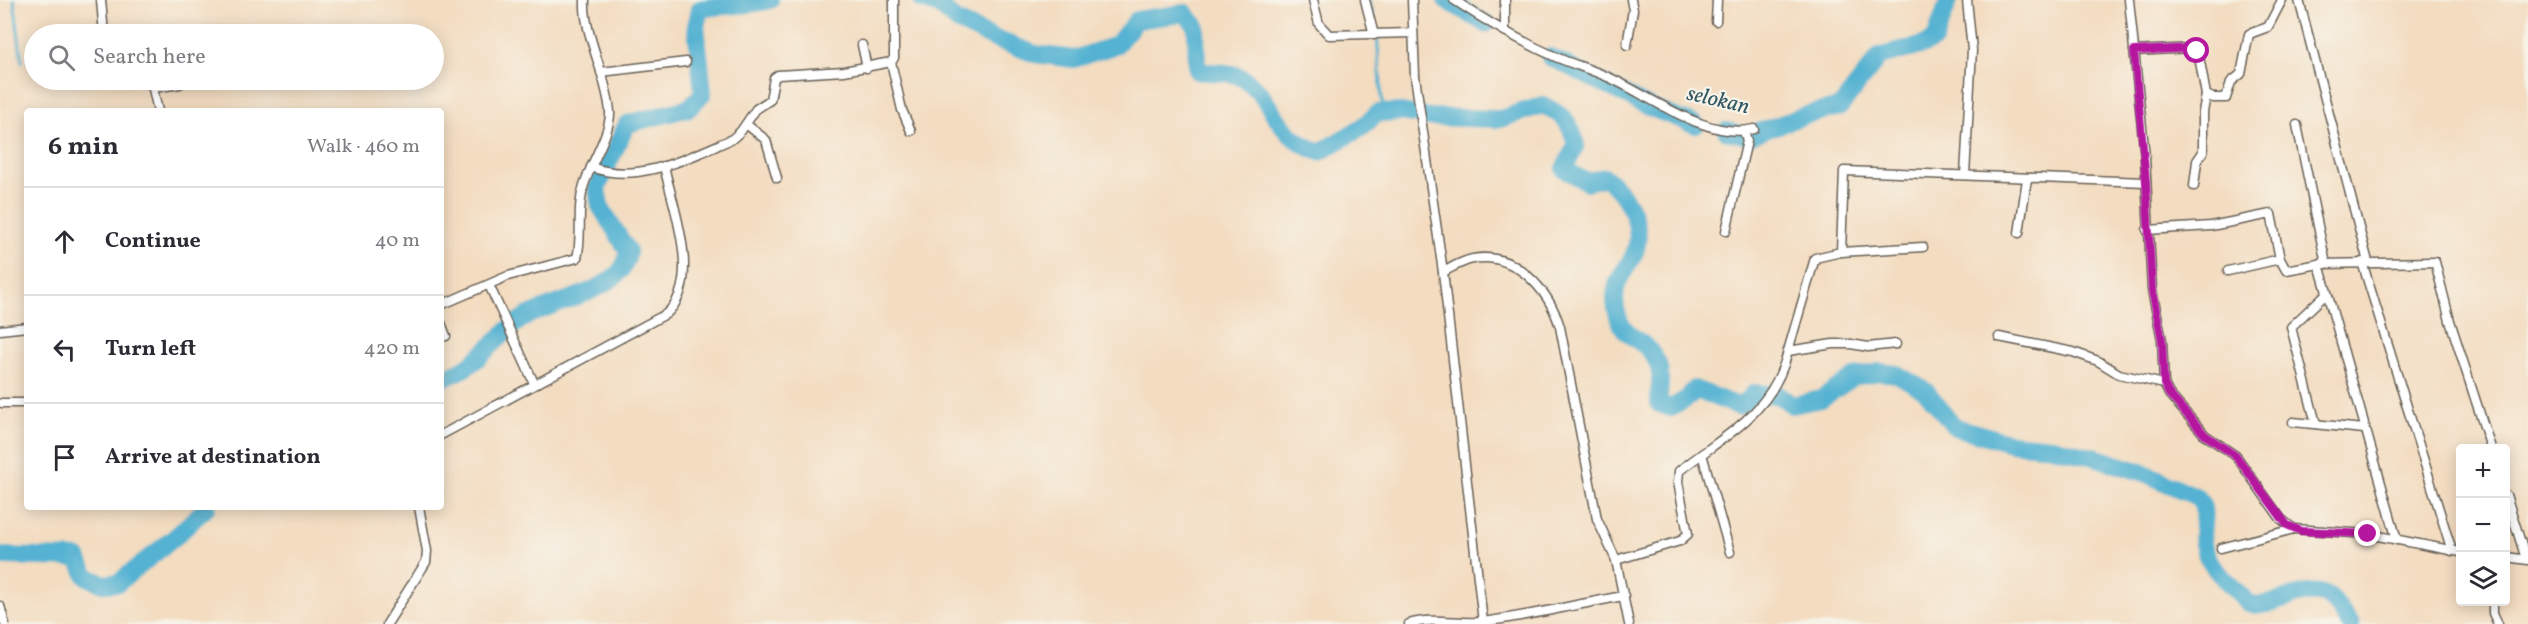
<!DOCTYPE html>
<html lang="en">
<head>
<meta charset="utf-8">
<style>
  body { margin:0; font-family:Vollkorn,serif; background:#f7f7f7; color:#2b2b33 }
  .controls { position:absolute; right:18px; bottom:18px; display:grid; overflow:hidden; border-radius:6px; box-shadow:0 3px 15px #0003 }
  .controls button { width:54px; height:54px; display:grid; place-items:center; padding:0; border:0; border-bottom:2px solid #e1e1e2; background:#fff; color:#2b2b33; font:30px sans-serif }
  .stop { position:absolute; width:18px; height:18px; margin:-14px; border:4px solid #b5179e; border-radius:50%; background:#fff }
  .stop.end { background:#b5179e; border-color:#fff; box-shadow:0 2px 6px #0008 }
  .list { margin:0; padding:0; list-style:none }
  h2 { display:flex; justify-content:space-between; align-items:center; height:78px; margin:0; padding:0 24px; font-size:26px }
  h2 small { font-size:20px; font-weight:400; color:#7c7c81 }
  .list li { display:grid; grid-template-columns:39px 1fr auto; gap:18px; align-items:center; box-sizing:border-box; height:108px; padding:0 24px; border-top:2px solid #e1e1e2 }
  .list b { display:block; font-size:22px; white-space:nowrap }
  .list em { font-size:20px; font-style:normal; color:#7c7c81 }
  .icon { flex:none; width:33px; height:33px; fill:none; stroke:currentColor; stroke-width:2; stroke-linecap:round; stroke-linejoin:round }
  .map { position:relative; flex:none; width:2528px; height:624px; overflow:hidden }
  .search { position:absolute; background:#fff; box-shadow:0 3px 15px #0003; left:24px; top:24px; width:420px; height:66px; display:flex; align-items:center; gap:15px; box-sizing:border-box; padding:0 21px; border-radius:33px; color:#7c7c81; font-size:22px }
  .panel { position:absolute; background:#fff; box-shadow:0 3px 15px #0003; left:24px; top:108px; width:420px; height:402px; border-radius:6px }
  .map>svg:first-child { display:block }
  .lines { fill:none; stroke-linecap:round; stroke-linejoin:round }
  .stream { stroke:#54b2d2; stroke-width:3 }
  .river { stroke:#54b2d2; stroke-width:18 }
  .minor-casing { stroke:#675f55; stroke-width:11 }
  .minor { stroke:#fff; stroke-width:8 }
  .route { stroke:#b5179e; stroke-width:8 }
  .labels { text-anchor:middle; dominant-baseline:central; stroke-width:4.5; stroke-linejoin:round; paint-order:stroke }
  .water-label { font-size:22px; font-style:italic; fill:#325865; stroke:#f7f3e8 }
</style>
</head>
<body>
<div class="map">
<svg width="2528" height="624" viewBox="0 0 2528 624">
  <rect width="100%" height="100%" fill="#f7f3e8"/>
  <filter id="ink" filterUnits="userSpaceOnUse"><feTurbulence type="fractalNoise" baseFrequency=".0167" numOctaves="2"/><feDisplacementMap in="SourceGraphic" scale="12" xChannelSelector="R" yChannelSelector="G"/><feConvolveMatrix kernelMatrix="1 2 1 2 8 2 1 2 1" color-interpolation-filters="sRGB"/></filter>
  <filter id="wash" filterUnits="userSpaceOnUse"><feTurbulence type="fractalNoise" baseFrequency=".008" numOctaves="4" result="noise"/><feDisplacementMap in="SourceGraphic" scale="24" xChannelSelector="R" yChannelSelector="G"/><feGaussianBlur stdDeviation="1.35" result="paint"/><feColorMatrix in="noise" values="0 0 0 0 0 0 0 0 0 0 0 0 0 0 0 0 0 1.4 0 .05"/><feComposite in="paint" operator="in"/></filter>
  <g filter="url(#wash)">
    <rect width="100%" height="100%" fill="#f3dcc0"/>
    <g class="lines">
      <!-- stream -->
      <g class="stream">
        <path d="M14 0 22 62"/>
        <path d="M1370 0 1373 16"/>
        <path d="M1377 34 1383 113"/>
      </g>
      <!-- river -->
      <g class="river">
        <path d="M922 0 940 6 957 21 995 39 1035 54 1074 59 1116 45 1137 20 1185 13 1196 26 1197 71C1209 73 1229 71 1239 76 1276 96 1270 135 1320 152L1361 128 1378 113 1402 112 1428 117 1500 119 1543 105C1565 116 1570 121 1576 145L1564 169 1587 182 1605 177C1624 192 1641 218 1637 244 1634 268 1610 274 1616 308 1622 343 1644 335 1656 360 1664 375 1658 389 1659 404L1671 408 1688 398 1694 389 1738 406 1748 400 1754 393 1779 395 1792 405 1821 399 1854 377 1879 372 1897 374 1926 391 1955 427 2011 443 2052 447 2094 457 2147 474 2195 496C2211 508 2199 528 2203 544 2209 570 2230 583 2247 602 2267 614 2303 584 2326 595 2337 601 2343 615 2351 624"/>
        <path d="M1446 0 1486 24"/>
        <path d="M1550 57 1651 108 1696 125"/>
        <path d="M1726 131 1748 136 1806 115 1840 107 1879 57 1924 45 1935 39 1949 0"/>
        <path d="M441 378C479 370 496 332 529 315 558 301 587 297 613 278 621 272 628 261 628 251L600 206 597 188 627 124 689 108 703 93 696 26 700 9C724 4 748 7 770 0"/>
        <path d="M0 556 78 558 86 576 103 584 118 583 174 538 207 507"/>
      </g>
    </g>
  </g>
  <g filter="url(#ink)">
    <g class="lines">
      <defs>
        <g id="minor">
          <path d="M101 0 104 34"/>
          <path d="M1313 0 1319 24 1329 35 1413 33"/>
          <path d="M1365 0 1374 35"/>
          <path d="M1412 0 1415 76 1443 272 1483 622"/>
          <path d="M1454 0C1487 22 1522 42 1558 58 1575 65 1593 70 1610 78 1652 97 1706 140 1754 129"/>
          <path d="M1505 0V31"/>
          <path d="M2129 0 2145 157 2152 290 2162 340 2164 384 2169 394 2205 435 2236 456 2281 519 2294 529 2368 534 2460 552"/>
          <path d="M2299 0 2368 262"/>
          <path d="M1716 21 1717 0"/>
          <path d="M862 45 867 68"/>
          <path d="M1627 45 1633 10 1631 0"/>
          <path d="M2134 51 2193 48 2199 56 2206 95 2213 98H2226L2231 82 2241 74 2249 34 2268 27 2282 0"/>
          <path d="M891 62 902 110 911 131"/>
          <path d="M601 72 686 62"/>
          <path d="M151 80 158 111"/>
          <path d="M153 88 180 84"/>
          <path d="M746 124 766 140 777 178"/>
          <path d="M2297 125 2326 264"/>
          <path d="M591 167C638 185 690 157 732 139L741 131 756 109 770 100 774 78 778 75 844 71 891 62 894 58V0"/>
          <path d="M1965 175 1972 50 1967 0"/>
          <path d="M2194 186 2197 161 2203 152V112L2206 95"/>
          <path d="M2147 230 2211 226 2271 214 2280 259 2286 270 2319 264 2435 262 2450 321 2491 448"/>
          <path d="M1726 231 1747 141 1744 131"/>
          <path d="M2019 233 2027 179"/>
          <path d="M1841 252 1844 171 2146 182"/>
          <path d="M2362 262 2452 551"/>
          <path d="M2319 264 2397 540"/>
          <path d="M2228 271 2280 259"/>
          <path d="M1443 272C1453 267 1462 261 1473 259 1515 251 1549 290 1560 327L1597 519 1616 560 1629 624"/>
          <path d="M489 285 534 383"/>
          <path d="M441 305 508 276 577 258C583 235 576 209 584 185 590 165 611 132 610 112 607 75 583 33 585 0"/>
          <path d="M441 323 446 336"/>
          <path d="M0 330 27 327"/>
          <path d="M1999 337 2073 352 2098 361 2119 374 2164 384"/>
          <path d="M1788 351 1815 258 1841 252 1923 247"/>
          <path d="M2 403H27"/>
          <path d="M2293 422 2364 429"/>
          <path d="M2316 424 2291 327 2326 294"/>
          <path d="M441 435 666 314C703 282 673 208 664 166"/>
          <path d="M1702 454 1730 552"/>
          <path d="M2506 495 2526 559"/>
          <path d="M2221 548 2294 529"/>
          <path d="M2506 557 2528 560"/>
          <path d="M1616 560 1680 541 1688 534 1678 482 1679 471C1725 435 1773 413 1788 351L1833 344H1851L1868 347 1896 344"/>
          <path d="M2493 602V613L2498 624"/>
          <path d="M0 606 5 624"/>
          <path d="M387 624 426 562 427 551 419 507"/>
          <path d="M1409 624C1433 617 1457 624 1482 622 1530 616 1577 604 1624 596"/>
        </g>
      </defs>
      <!-- minor casing -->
      <use href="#minor" class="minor-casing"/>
      <!-- minor -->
      <use href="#minor" class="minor"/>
    </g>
  </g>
  <g class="lines" filter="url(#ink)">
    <!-- route -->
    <path class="route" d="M2197 51 2193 48 2134 51 2146 182 2152 290 2162 340 2164 384 2169 394 2205 435 2236 456 2287 525 2301 531 2368 534"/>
  </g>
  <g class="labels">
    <!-- water labels -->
    <g class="water-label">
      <text transform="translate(1718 101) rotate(13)">selokan</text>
    </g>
  </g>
</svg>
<div class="controls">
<button>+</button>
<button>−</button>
<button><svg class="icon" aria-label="layers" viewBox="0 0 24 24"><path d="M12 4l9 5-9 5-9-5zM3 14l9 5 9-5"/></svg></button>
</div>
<div class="stop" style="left:2197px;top:51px"></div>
<div class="stop end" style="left:2368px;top:534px"></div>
<div class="search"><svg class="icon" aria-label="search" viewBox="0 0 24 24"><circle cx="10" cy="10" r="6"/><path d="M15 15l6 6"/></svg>Search here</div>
<section class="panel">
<h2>6 min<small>Walk · 460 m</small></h2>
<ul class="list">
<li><svg class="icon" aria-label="ahead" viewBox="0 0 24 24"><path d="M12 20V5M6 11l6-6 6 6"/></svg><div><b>Continue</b></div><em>40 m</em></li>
<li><svg class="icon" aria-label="left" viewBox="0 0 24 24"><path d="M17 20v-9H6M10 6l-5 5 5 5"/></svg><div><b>Turn left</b></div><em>420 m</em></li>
<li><svg class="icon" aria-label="arrive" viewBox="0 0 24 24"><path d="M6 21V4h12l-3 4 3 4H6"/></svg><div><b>Arrive at destination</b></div></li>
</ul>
</section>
</div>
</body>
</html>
